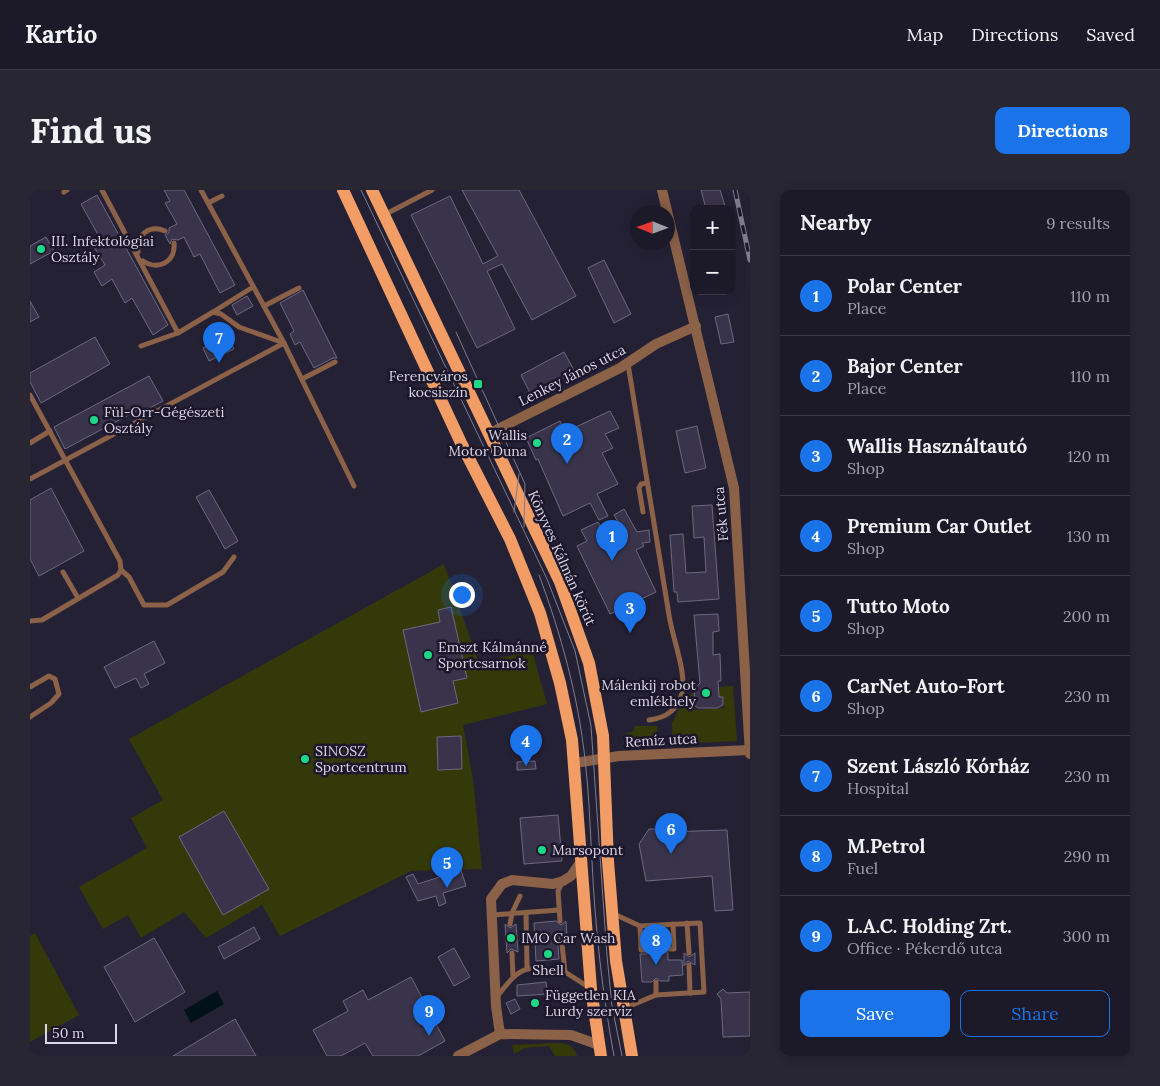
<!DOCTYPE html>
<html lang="en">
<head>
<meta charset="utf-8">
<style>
  body { margin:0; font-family:Lora,serif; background:#292634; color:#f1f3f6 }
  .controls { position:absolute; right:15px; top:15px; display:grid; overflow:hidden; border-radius:10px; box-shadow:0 2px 12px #0003 }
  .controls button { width:45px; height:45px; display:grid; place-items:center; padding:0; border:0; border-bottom:1px solid #3a3845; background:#1c1928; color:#f1f3f6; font:25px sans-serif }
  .compass { position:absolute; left:600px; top:15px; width:45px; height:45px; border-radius:50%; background:#1c1928; box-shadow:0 2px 12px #0003; rotate:271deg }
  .scale { position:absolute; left:15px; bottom:12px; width:72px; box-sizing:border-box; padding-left:5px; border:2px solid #d9d7e5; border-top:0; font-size:14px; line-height:18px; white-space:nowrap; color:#d9d7e5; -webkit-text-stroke:4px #1c172b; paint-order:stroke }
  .you { position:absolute; left:431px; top:404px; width:18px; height:18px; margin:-12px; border:4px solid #fff; border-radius:50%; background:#1a73e8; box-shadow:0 0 0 8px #1a73e833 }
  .badge { display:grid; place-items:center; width:32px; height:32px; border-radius:50%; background:#1a73e8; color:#fff; font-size:16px; font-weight:700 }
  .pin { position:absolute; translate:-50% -41px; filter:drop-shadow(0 1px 2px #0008) }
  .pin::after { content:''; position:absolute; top:26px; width:18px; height:15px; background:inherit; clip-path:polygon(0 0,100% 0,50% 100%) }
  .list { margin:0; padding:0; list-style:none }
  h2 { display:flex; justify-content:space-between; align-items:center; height:65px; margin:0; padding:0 20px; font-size:21px }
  h2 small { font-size:16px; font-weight:400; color:#a0a0a8 }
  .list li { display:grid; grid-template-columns:32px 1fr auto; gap:15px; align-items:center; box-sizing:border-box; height:80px; padding:0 20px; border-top:1px solid #3a3845 }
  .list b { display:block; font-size:19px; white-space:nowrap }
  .list p { margin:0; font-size:16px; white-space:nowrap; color:#a0a0a8 }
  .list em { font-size:16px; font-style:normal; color:#a0a0a8 }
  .actions { display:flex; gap:10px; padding:15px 20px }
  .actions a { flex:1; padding:11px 0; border:1px solid #1a73e8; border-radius:10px; text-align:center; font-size:18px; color:#1a73e8 }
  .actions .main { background:#1a73e8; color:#fff }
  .map { position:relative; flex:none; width:720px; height:866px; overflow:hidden; border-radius:10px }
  header { display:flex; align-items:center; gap:30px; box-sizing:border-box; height:70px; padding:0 25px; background:#1c1928; border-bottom:1px solid #3a3845 }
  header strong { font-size:24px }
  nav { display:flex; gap:28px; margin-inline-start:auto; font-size:18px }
  .intro { display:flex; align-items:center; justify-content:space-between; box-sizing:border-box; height:120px; padding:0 30px }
  h1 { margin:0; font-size:35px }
  .button { padding:12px 22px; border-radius:10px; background:#1a73e8; color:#fff; font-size:18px; font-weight:700 }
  main { display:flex; gap:30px; padding:0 30px }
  aside { flex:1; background:#1c1928; border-radius:10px; box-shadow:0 2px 12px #0003 }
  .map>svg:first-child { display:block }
  .green { fill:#34390a }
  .water { fill:#001217 }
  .building { fill:#39344b; stroke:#6c6880 }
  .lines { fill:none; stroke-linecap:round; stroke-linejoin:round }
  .service { stroke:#8b6148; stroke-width:5 }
  .minor { stroke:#8b6148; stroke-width:10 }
  .primary { stroke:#f29c66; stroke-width:12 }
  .tram { stroke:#7f7c8d; stroke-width:1 }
  .rail-casing { stroke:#7f7c8d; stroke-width:5 }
  .rail { stroke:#1c172b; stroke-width:3; stroke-dasharray:9; stroke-linecap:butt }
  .poi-dot { fill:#1ed887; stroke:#1c172b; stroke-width:2 }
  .labels { text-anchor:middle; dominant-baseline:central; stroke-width:5; stroke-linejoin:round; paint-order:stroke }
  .poi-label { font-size:14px; fill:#d9d7e5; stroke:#1c172b; text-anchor:start }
  .street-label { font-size:14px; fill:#d9d7e5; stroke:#1c172b }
</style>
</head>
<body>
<header>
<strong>Kartio</strong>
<nav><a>Map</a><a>Directions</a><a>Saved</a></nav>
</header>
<div class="intro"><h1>Find us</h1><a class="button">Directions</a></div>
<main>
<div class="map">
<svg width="720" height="866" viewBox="0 0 720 866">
  <rect width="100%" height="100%" fill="#252135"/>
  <!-- green -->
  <g class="green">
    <path d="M414 374 449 473 502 460 517 514 433 535 443 589 452 679 381 681 250 746 232 715 176 748 154 722 111 748 98 725 73 739 49 697 117 658 101 628 133 610 99 549Z"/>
    <path d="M703 496 707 551 643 554 642 533 649 519 652 505 664 504 665 520 694 518V507H689V497Z"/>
    <path d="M605 536H627L628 546 619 547 612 553H598L596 543 602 542Z"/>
    <path d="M5 743 49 825 0 852V746Z"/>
    <path d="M524 853C535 853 544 854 547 866H525L519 856 495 858 484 864 482 855Z"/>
  </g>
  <!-- water -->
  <path class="water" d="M187 801 194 814 161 833 154 820Z"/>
  <!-- building -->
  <g class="building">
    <path d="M134 0H154L205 95 190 103 170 64 164 67 154 47 148 50 142 49 140 54 135 45 139 43V38L147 34 135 13 140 11Z"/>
    <path d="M432 0H489L546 106 502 130 472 74 457 81 485 139 447 158 381 25 420 6 453 74 468 66Z"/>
    <path d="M671 0H690L696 19H676Z"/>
    <path d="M67 5 138 135 123 145 102 108 95 113 82 89 72 96 64 82 75 75 64 57 72 52 51 14Z"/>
    <path d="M16 47 24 61 0 74V56Z"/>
    <path d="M574 70 601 124 584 133 558 78Z"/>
    <path d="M273 100 307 168H303L284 178 270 152 265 155 260 144 264 141 250 113Z"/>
    <path d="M217 106 223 116 207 125 202 115Z"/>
    <path d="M0 111 9 127 0 132Z"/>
    <path d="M698 124 704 152 691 154 685 127Z"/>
    <path d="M198 146 204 159 179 171 173 158Z"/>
    <path d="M65 147 80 174 11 213 0 192V183Z"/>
    <path d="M534 162 545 182 501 205 491 185Z"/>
    <path d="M119 186 133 211 112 222 110 219 35 259 24 237Z"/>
    <path d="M580 221 589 238 575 244 583 258 572 263 588 294 567 304 578 326 569 330 560 313 533 326 508 269 506 270 496 248 530 231 535 242Z"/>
    <path d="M667 236 676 278 655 283 646 241Z"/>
    <path d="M21 298 54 361 9 386 0 369V310Z"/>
    <path d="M179 300 208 351 195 359 166 307Z"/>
    <path d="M682 315 689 409 648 412 647 402H644L640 345 653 344 656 383 676 382 674 347 664 348 662 316Z"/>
    <path d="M594 319 607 342 619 340 620 352 612 353 614 356 606 360 626 402 580 424 547 356 557 351 551 340 568 332 575 345 591 337 584 325Z"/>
    <path d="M421 417 437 488 423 491 428 513 391 522 373 440 410 432 408 420Z"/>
    <path d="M688 424 689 441 683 442V465L690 464 691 491H688L689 507H693V515L687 518H668L665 516 664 499 670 493 664 425Z"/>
    <path d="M124 451 135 473 114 484 119 494 111 498 106 488 85 498 74 477Z"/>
    <path d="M431 546 432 579 408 580 407 547Z"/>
    <path d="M505 571 506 579 487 580V572Z"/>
    <path d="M194 621 239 699 193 725 149 647Z"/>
    <path d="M528 625 532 671 494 674 490 628Z"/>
    <path d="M619 639H635L636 642 697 640 703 720 685 721 682 686 616 691 609 654Z"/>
    <path d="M431 680 436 696 413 703 416 713 409 716 406 706 388 711 376 687 383 684 388 694Z"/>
    <path d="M526 731 531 735 536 731 537 745 531 741 527 744 529 769 506 771 504 733Z"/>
    <path d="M475 734 480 738 486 734 488 762 481 759 477 763Z"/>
    <path d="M224 737 230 749 194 769 188 757Z"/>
    <path d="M639 741V753L635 756 634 761 638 763V770H652L653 785 639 786V791H630L626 788 622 792H612L610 764H617L619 760 615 756V742Z"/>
    <path d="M124 748 155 802 105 832 74 777Z"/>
    <path d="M424 758 440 787 424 796 408 767Z"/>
    <path d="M654 763 659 767 665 763V775L658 771 654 776Z"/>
    <path d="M381 787 415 851 388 866H343L335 853 311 866H297L283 840 318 821 313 811 333 800 338 810Z"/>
    <path d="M516 792 517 804 487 806V795Z"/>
    <path d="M693 799 697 803 720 802V846L693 847 691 809 687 804Z"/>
    <path d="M485 809 490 819 481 824 476 813Z"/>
    <path d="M205 829 226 866H143Z"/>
  </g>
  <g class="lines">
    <!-- service -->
    <g class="service">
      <path d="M72 0 148 143"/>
      <path d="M171 0 254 153 324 296"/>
      <path d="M34 2 37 0"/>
      <path d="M178 13 192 6"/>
      <path d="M354 25 402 0"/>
      <path d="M108 62C105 46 119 34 135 41"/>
      <path d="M113 71C128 81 146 72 144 53"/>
      <path d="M234 116 269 98"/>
      <path d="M183 122 223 97"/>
      <path d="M111 156 148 143 183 122 191 124 209 137 254 153"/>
      <path d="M598 174C612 257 625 341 639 425 642 447 657 483 652 503 648 520 635 528 619 530"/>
      <path d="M272 189 305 172"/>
      <path d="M0 205 90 371 91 380 88 385 12 430 0 431"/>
      <path d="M0 253 20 241"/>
      <path d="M0 289 254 153"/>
      <path d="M613 322 609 298 611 294 617 293"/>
      <path d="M91 380 99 387 114 415H137L193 382 204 367"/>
      <path d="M33 382 48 408"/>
      <path d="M0 497 19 486 25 489 29 504 21 513 0 527"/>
      <path d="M496 723 497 777"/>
      <path d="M584 724 610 736 611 760H615"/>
      <path d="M462 725 529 720"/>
      <path d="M530 731 528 701 533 691"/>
      <path d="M657 733 659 763"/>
      <path d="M480 734 482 723 490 706"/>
      <path d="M610 736 670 733 674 802 626 805"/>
      <path d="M531 745 535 782 560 798"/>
      <path d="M638 759H644L643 734"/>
      <path d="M482 763 483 786"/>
      <path d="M659 775 660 803"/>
      <path d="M467 807C491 775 495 775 535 782"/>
      <path d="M595 818 626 805V792"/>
    </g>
    <!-- minor -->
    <g class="minor">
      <path d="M632 0 704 298 720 564"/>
      <path d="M458 244 590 178 626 154 666 136"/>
      <path d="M545 573 589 566 720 560"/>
      <path d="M470 844 466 816 461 709 472 694 482 690 523 694 533 691 541 686 552 670"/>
      <path d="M428 866 470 844 541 845 569 855"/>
    </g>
    <!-- primary -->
    <g class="primary">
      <path d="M313 0 432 255 480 349 510 423 530 493 542 550 561 799 571 866"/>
      <path d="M342 0 530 392 559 473 573 546 578 671 586 771 602 866"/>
    </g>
    <!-- tram -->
    <g class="tram">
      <path d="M331 0 517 389 545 461 561 536 577 766 582 816 592 866"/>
      <path d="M426 142 495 294 494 337"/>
      <path d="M484 322 489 284"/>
      <path d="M509 385C531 444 548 506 555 569 559 602 560 637 562 671 565 736 572 801 584 866"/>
    </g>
    <defs>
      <path id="rail" d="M705 0 720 70"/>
    </defs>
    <!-- rail casing -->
    <use href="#rail" class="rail-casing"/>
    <!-- rail -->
    <use href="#rail" class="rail"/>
  </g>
  <!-- markers -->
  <g class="poi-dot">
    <circle cx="11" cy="59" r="5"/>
    <rect x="443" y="189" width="10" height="10" rx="2.5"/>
    <circle cx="64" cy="230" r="5"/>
    <circle cx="507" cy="253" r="5"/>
    <circle cx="398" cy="465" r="5"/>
    <circle cx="676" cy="503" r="5"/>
    <circle cx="275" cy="569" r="5"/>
    <circle cx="512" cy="660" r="5"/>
    <circle cx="481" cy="748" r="5"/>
    <circle cx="518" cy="764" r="5"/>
    <circle cx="505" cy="813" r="5"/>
  </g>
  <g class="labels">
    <!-- poi labels -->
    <g class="poi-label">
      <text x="21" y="51">III. Infektológiai<tspan x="21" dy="16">Osztály</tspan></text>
      <text x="438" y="186" text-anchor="end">Ferencváros<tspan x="438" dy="16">kocsiszín</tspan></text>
      <text x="74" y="222">Fül-Orr-Gégészeti<tspan x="74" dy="16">Osztály</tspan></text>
      <text x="497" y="245" text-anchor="end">Wallis<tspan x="497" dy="16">Motor Duna</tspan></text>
      <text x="408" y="457">Emszt Kálmánné<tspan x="408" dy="16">Sportcsarnok</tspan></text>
      <text x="666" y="495" text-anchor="end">Málenkij robot<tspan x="666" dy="16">emlékhely</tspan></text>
      <text x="285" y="561">SINOSZ<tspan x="285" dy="16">Sportcentrum</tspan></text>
      <text x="522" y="660">Marsopont</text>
      <text x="491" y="748">IMO Car Wash</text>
      <text x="518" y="780" text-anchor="middle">Shell</text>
      <text x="515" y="805">Független KIA<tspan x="515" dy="16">Lurdy szerviz</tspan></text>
    </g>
    <!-- street labels -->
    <g class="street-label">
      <text transform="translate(542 185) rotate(-27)">Lenkey János utca</text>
      <text transform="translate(691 324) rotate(-95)">Fék utca</text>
      <text transform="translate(532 368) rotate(66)">Könyves Kálmán körút</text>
      <text transform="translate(631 550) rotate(-3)">Remíz utca</text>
    </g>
  </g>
</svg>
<div class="controls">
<button>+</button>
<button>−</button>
</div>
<svg class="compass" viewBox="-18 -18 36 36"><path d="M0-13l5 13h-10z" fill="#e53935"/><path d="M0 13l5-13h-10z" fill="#a0a0a8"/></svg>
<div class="scale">50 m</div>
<div class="you"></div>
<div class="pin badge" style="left:582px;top:371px">1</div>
<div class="pin badge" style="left:537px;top:274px">2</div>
<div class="pin badge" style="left:600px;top:443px">3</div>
<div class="pin badge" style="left:496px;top:576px">4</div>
<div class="pin badge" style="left:417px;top:698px">5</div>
<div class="pin badge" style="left:641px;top:664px">6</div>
<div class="pin badge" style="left:189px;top:173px">7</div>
<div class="pin badge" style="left:626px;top:775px">8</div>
<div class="pin badge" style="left:399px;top:846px">9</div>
</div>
<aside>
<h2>Nearby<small>9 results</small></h2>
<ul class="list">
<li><span class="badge">1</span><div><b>Polar Center</b><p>Place</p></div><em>110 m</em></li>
<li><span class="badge">2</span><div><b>Bajor Center</b><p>Place</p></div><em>110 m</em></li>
<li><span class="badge">3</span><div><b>Wallis Használtautó</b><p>Shop</p></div><em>120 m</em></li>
<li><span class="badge">4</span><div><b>Premium Car Outlet</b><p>Shop</p></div><em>130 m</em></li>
<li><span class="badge">5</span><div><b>Tutto Moto</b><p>Shop</p></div><em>200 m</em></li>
<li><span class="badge">6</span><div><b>CarNet Auto-Fort</b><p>Shop</p></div><em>230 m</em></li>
<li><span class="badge">7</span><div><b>Szent László Kórház</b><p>Hospital</p></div><em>230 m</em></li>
<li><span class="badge">8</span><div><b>M.Petrol</b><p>Fuel</p></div><em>290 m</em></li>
<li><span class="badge">9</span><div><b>L.A.C. Holding Zrt.</b><p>Office · Pékerdő utca</p></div><em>300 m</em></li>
</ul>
<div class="actions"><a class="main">Save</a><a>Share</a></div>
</aside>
</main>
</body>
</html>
